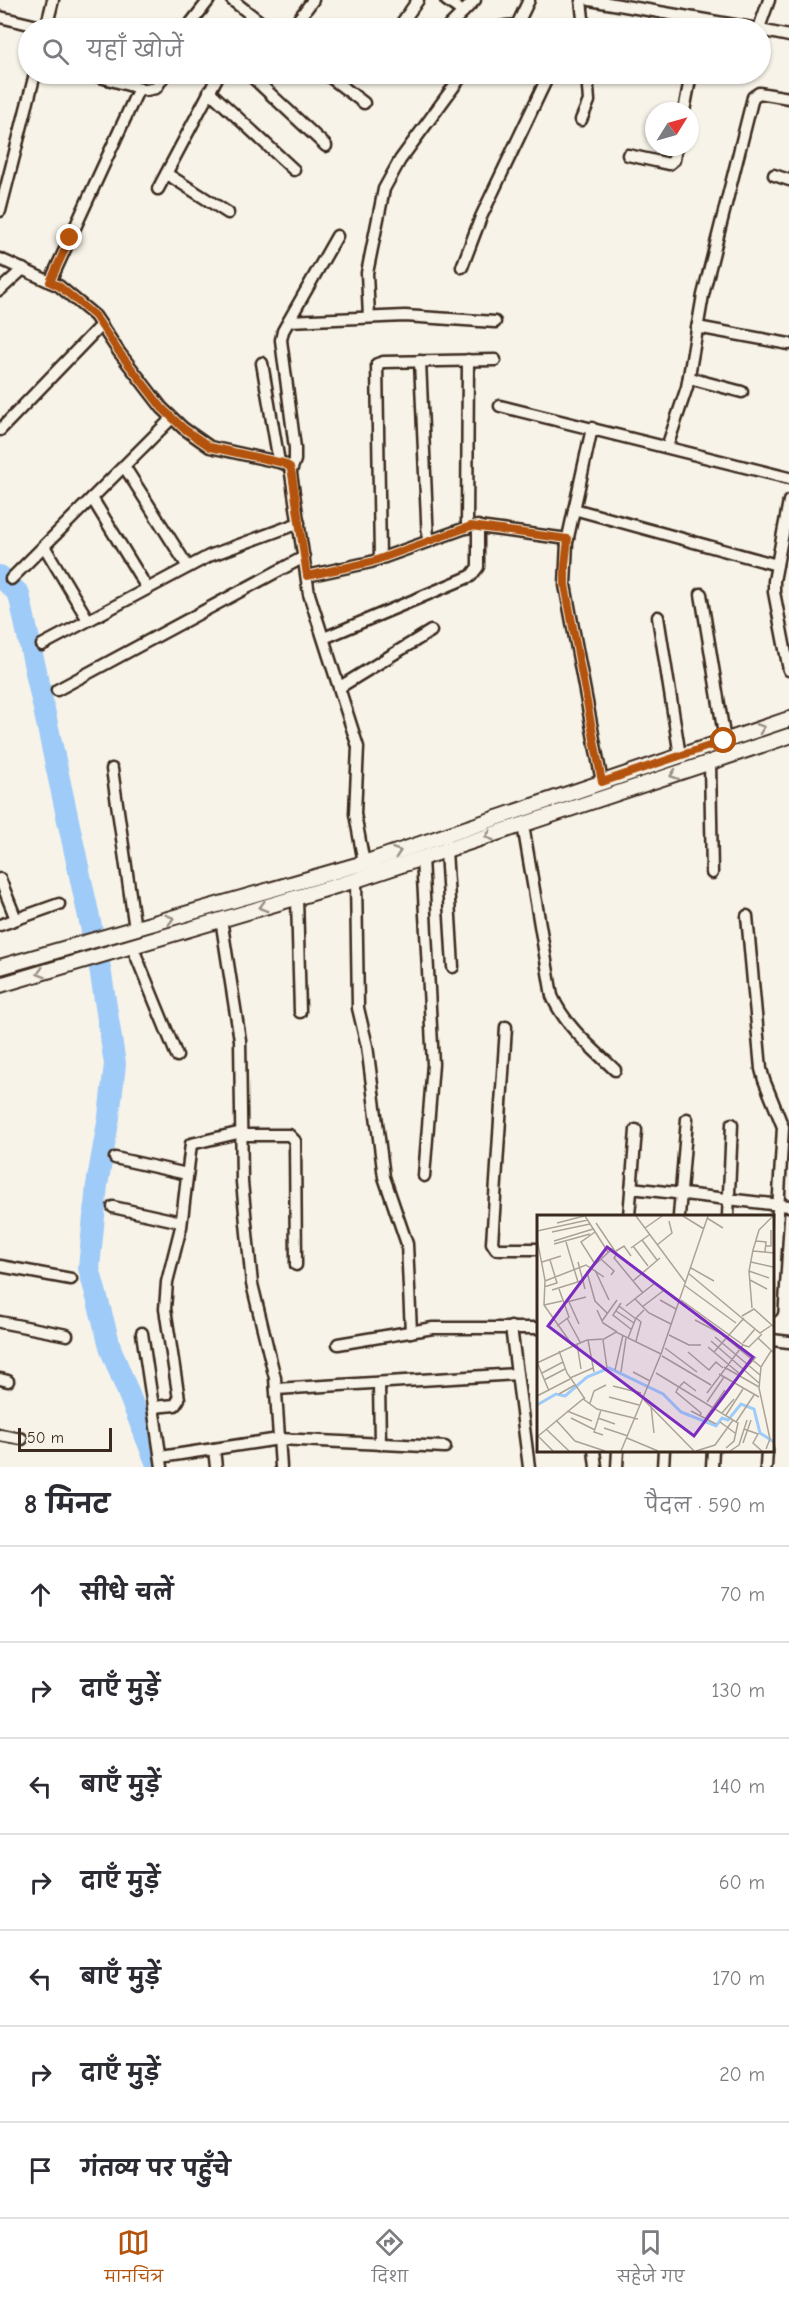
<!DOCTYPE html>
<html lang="hi">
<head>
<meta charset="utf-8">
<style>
  body { margin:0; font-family:"Comic Neue","Playpen Sans Deva",sans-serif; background:#f7f7f7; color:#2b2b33 }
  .compass { position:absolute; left:645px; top:102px; width:54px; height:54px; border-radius:50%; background:#fff; box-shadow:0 2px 4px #0004; rotate:53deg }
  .scale { position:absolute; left:18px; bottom:15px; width:94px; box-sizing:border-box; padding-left:6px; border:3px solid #3b2a1e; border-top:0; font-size:16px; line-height:21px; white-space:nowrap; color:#3b2a1e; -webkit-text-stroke:4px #f7f3e8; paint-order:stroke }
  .stop { position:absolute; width:18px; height:18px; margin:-14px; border:4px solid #b45309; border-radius:50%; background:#fff }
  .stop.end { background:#b45309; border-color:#fff; box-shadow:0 2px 6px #0008 }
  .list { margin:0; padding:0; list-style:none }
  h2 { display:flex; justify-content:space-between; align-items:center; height:78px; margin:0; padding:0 24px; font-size:26px }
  h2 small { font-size:20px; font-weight:400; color:#7c7c81 }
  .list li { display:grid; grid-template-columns:39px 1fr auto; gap:18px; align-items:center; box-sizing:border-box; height:96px; padding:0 24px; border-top:2px solid #e1e1e2 }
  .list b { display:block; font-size:22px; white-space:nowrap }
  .list em { font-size:20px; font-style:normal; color:#7c7c81 }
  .icon { flex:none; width:33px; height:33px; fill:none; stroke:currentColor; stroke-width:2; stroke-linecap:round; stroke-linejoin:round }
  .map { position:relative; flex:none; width:789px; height:1467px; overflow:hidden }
  .search { position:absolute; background:#fff; box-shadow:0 2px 4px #0004; left:18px; right:18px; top:18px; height:66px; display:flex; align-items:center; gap:15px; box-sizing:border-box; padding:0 21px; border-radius:33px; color:#7c7c81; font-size:22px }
  .sheet { height:750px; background:#fff }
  nav { display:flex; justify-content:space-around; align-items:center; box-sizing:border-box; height:84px; border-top:2px solid #e1e1e2; background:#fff; font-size:16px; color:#7c7c81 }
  nav a { display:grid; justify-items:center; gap:3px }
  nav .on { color:#b45309 }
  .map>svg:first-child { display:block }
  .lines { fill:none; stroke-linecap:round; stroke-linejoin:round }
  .river { stroke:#9fcbf9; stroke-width:22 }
  .street-casing { stroke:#3b2a1e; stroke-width:15 }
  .secondary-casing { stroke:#3b2a1e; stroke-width:18 }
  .street { stroke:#f7f3e8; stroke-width:10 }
  .secondary { stroke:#f7f3e8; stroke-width:14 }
  .oneway { stroke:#998e83 }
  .route { stroke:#b45309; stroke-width:8 }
  .inset-river { fill:none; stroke:#9fcbf9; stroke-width:3 }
  .inset-road { fill:none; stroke:#aca397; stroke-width:1.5 }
  .view { fill:#7b2cbf; fill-opacity:0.15; stroke:#7b2cbf; stroke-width:3 }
  .inset-edge { fill:none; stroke:#3b2a1e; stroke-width:3 }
</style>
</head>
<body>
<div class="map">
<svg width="789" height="1467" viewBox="0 0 789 1467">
  <rect width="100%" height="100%" fill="#f7f3e8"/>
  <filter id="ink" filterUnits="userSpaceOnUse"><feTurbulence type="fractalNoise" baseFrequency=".0167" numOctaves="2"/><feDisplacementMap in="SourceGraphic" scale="12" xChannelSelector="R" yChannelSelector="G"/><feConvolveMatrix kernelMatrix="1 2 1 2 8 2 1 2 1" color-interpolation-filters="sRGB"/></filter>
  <g filter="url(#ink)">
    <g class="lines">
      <!-- river -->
      <path class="river" d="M0 576 19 594 100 968 115 1064 109 1117 97 1185 89 1268 111 1350 158 1467"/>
      <defs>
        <g id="street">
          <path d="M232 0 268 28"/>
          <path d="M446 0 463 12"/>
          <path d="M581 0 584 28"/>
          <path d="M590 0 752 28"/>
          <path d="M0 17 46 28"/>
          <path d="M399 27 418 0"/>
          <path d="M46 28 53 0"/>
          <path d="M187 28 209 0"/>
          <path d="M245 28 252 16"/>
          <path d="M292 28 313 0"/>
          <path d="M447 28 475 0"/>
          <path d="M497 28 505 26 517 25 529 0"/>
          <path d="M680 28 682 16"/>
          <path d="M759 28 769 0"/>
          <path d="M760 30 789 36"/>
          <path d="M90 74 146 90 156 88 165 74"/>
          <path d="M249 74 326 146"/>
          <path d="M326 74 364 103"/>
          <path d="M209 91 294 170"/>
          <path d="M684 111 691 74"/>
          <path d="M581 120 589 101 587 74"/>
          <path d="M628 155 669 164 674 160 676 147"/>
          <path d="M167 174 228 213"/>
          <path d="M774 175 789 180"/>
          <path d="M158 189 219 74"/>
          <path d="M0 211 35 74"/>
          <path d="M0 259 59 286 95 316 119 352 162 408 183 428 210 447 283 463 290 467 309 594 358 747 355 814 364 863"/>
          <path d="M462 267 481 217 549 74"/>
          <path d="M50 282 139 88"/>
          <path d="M0 290 23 269"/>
          <path d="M369 317 367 273 384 189 400 160 463 74"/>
          <path d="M289 321 405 316 495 322"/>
          <path d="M697 327 789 344"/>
          <path d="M420 361 428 542"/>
          <path d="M262 363 279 462"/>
          <path d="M689 378 742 392"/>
          <path d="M500 406 789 478"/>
          <path d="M592 428 567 542 565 585 602 782"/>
          <path d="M0 430 101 325"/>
          <path d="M667 447 687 387 703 295 753 97 759 93 789 98"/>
          <path d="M124 466 188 567"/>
          <path d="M291 471 295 460V448L281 340 283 331 337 236"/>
          <path d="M92 498 147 588"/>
          <path d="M789 501 774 581V592L789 670"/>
          <path d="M574 509 777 565"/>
          <path d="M467 528 468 360"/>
          <path d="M44 546 88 620"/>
          <path d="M380 559 377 364 383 362 495 360"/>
          <path d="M307 576 371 562 471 526 568 539"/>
          <path d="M11 579 172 418"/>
          <path d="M701 594 725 741"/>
          <path d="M658 617 680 756"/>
          <path d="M324 638 471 576 478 567V526"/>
          <path d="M42 645 209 556 299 523"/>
          <path d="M340 687 431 631"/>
          <path d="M57 690 304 557"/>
          <path d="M710 763 712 873"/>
          <path d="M112 769 135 929"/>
          <path d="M523 825 552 996C565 1026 591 1047 615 1070"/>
          <path d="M446 850 453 967"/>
          <path d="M422 858 433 1064 424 1176"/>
          <path d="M0 879 16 919"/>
          <path d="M356 880 358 1008 367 1046 384 1177 407 1244 411 1332"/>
          <path d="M297 897 300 1012"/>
          <path d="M747 916 761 1069 764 1080 783 1127 772 1311"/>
          <path d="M221 919 240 1040 242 1182 252 1284 275 1378 281 1467"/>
          <path d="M0 925 59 904"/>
          <path d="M132 946 177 1056"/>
          <path d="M506 1027 492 1243 496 1249H538"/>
          <path d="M242 1135H289L295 1141 296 1265"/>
          <path d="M115 1158 187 1174"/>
          <path d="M631 1188 789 1206"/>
          <path d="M113 1207 181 1222"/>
          <path d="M629 1216 636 1130"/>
          <path d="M679 1216 687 1119"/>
          <path d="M728 1216 732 1124"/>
          <path d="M0 1266 71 1279"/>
          <path d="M0 1322 67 1335"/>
          <path d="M511 1327 529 1467"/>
          <path d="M142 1333 162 1467"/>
          <path d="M772 1340 789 1342"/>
          <path d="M338 1344 433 1328H538"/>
          <path d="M0 1379 8 1381"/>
          <path d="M379 1383 380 1444"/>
          <path d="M276 1389 517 1374"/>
          <path d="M153 1407 175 1405 179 1399 165 1309 167 1282 181 1227 191 1144 242 1132"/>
          <path d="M0 1435 22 1439"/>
          <path d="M214 1449 216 1467"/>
          <path d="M594 1450 596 1467"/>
          <path d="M161 1457 279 1439 445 1447"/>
          <path d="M617 1467 618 1450"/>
          <path d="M663 1467 664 1450"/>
          <path d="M712 1467 713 1450"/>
          <path d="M766 1467 767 1450"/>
        </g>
        <g id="secondary">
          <path d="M0 967 364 863 789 719"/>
          <path d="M0 985 356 880 789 736"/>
        </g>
      </defs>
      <!-- street casing -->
      <use href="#street" class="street-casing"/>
      <!-- secondary casing -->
      <use href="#secondary" class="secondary-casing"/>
      <!-- street -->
      <use href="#street" class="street"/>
      <!-- secondary -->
      <use href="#secondary" class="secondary"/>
    </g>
    <!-- one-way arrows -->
    <defs><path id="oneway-chevron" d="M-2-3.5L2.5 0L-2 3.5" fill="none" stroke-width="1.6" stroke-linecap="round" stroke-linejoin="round" transform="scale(1.5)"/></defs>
    <g class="oneway">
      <use href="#oneway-chevron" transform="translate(761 728) rotate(-19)"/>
      <use href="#oneway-chevron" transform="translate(674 775) rotate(161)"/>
      <use href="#oneway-chevron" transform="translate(489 836) rotate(162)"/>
      <use href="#oneway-chevron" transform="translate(397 852) rotate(-19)"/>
      <use href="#oneway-chevron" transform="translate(263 907) rotate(164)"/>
      <use href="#oneway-chevron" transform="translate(170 919) rotate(-16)"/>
      <use href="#oneway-chevron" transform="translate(41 973) rotate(163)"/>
    </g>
  </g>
  <g class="lines" filter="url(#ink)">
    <!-- route -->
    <path class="route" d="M70 238 50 282 59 286 95 316 119 352 162 408 183 428 210 447 283 463 290 467 292 474 307 576 371 562 471 526 568 539 565 565V585L602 782 724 741"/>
  </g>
  <!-- overview -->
  <g transform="translate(537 1215)">
    <rect width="237" height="237" fill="#f7f3e8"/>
    <path class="inset-river" d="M0 190 19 179 28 181 50 162 72 153 126 179 144 197 179 211 185 203 191 205 204 189 217 194 223 218 237 227"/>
    <path class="inset-road" d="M48 1 71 37M99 1 148 67M146 1 167 14M170 3 186 13M20 8 47 1M59 8 80 39 77 43 106 78M108 13 125 1M0 16 51 5M15 17 53 9M58 17 44 27 58 49M0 24 8 65 7 90 36 131 50 125 67 124 79 117 124 139M105 25 120 45M17 26 56 14M219 26 229 27 228 37M29 27 41 67M17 29 53 19M120 30 135 18 132 6M96 31 111 51M229 31H234V15M94 33 112 20M79 36 87 31 94 41M216 36 237 38M64 44 77 56 74 60M5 47 24 41M41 47 48 74M214 47 236 52M154 53 177 66M58 55 72 85M212 56 232 63M151 58 223 118 235 110M213 65 230 74M8 66 49 50 67 62M96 66 123 43M147 70 199 108M7 72 20 68 13 45M15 75 47 65M98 84 112 98 134 109M123 85 139 94M144 85 206 130 170 178M32 87 42 109M26 88 49 82M84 88 76 100 95 115M7 90 25 86M82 91 99 104M89 91 118 68 142 85M105 92 126 76M215 93 212 56 216 35 222 15 236 1M60 95 66 108 80 117M79 96 97 108M70 98 58 86 50 57 76 33M205 101 217 94 237 112M30 103 43 127M158 105 183 118 224 152M65 106 80 85M20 111 32 102 22 74M132 120 152 130H164M178 122 223 160M91 123 99 103 107 95M221 123 237 138M51 125 57 157M66 125 70 153M99 126 104 107 99 103M174 126 222 168M206 128 218 114M40 129 44 154M206 130 212 132 225 119M171 132 204 160M128 133 160 157M22 136 30 158 48 184M151 137 172 155 179 147 186 153M177 137 207 103M125 141 174 170M0 147 12 176M0 148 36 131M187 152 222 172M78 155 86 120M84 157 89 123M96 157 113 166M5 158 26 147M119 158 201 208 197 226 189 233M182 159 222 182M203 160 219 142M33 163 56 153M7 165 28 154M76 171 104 178M142 171 139 177 164 198 163 201M142 172 147 167 159 176M22 179 38 170M0 181 33 164M72 182 102 190M107 185 157 236M170 187 187 162M53 188 57 176 69 170M114 191 117 218M64 195 57 217 66 220M30 196 55 206M154 196 179 209M185 198 197 184M189 200 206 174M34 203 58 215M61 203 78 209M168 204 188 175M19 205 38 226 68 236M183 207 198 218M199 207 217 180M67 213 91 221M9 214 32 236M207 214 221 219 216 228 225 236M1 221 16 236M0 222 46 184 60 194 101 204M90 223 121 236M206 228 214 205M229 234 233 224 222 173 224 152 234 136M84 236 124 139 171 1M159 236 178 230 196 205M193 236 202 230 210 205"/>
    <path class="view" d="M70 32 216 142 157 221 11 111Z"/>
    <rect width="237" height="237" class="inset-edge"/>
  </g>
</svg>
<svg class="compass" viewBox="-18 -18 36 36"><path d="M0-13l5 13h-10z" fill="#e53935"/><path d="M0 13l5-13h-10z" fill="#7c7c81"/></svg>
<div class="scale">50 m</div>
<div class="stop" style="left:724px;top:741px"></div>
<div class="stop end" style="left:70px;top:238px"></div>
<div class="search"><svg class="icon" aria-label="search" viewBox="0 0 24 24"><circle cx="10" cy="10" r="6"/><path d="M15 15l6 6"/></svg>यहाँ खोजें</div>
</div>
<section class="sheet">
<h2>8 मिनट<small>पैदल · 590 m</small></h2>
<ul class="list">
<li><svg class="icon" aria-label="ahead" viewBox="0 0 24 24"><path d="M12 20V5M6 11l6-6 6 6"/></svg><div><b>सीधे चलें</b></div><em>70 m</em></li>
<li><svg class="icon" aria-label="right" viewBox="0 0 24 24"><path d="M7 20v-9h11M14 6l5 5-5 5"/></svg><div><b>दाएँ मुड़ें</b></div><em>130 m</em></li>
<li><svg class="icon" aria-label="left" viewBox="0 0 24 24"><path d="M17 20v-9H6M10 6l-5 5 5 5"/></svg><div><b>बाएँ मुड़ें</b></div><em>140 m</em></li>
<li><svg class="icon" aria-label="right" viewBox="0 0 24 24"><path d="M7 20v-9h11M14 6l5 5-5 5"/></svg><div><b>दाएँ मुड़ें</b></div><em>60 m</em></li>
<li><svg class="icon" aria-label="left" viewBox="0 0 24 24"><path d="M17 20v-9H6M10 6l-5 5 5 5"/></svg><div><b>बाएँ मुड़ें</b></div><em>170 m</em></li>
<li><svg class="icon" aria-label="right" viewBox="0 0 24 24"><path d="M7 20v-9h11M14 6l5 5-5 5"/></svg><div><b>दाएँ मुड़ें</b></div><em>20 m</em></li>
<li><svg class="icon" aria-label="arrive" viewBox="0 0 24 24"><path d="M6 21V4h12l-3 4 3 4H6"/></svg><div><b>गंतव्य पर पहुँचे</b></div></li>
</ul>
</section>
<nav>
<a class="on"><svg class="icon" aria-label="map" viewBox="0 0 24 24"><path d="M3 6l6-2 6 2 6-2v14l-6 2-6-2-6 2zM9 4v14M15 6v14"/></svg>मानचित्र</a>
<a><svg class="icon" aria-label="directions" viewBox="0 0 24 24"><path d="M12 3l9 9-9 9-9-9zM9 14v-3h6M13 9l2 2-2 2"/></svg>दिशा</a>
<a><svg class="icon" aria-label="saved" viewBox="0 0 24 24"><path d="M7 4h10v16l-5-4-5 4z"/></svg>सहेजे गए</a>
</nav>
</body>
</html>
